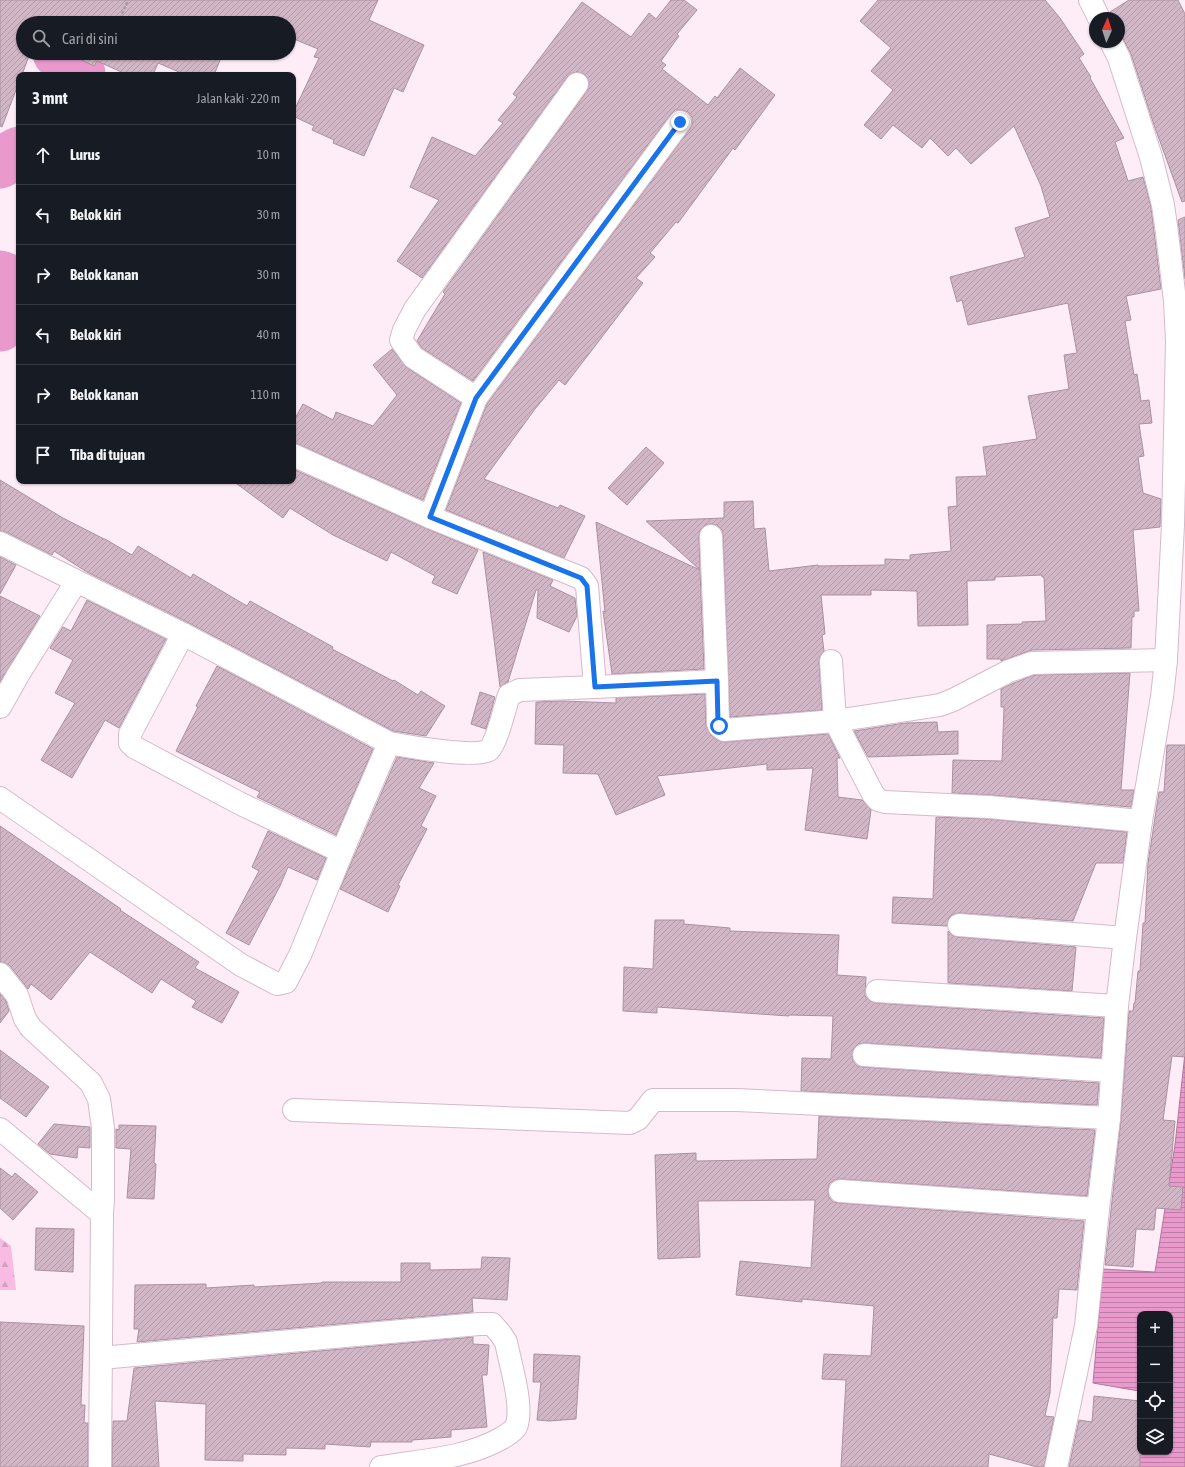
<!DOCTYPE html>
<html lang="id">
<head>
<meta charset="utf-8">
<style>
  body { margin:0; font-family:"Asap Condensed",sans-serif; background:#20242c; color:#f1f3f6 }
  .controls { position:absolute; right:12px; bottom:12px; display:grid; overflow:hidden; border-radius:8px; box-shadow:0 1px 3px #0004 }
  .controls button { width:36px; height:36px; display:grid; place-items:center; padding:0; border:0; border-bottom:1px solid #363941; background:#171b24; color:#f1f3f6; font:20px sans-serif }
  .compass { position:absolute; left:1089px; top:12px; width:36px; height:36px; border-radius:50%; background:#171b24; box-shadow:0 1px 3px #0004; rotate:3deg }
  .stop { position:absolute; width:12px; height:12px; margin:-9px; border:3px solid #1a73e8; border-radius:50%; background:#fff }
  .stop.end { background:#1a73e8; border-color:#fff; box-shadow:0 1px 4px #0008 }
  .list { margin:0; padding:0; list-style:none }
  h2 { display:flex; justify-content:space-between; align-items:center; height:52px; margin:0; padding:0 16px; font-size:17px }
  h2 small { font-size:13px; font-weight:400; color:#9ea1a6 }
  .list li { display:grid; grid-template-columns:26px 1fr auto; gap:12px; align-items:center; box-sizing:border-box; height:60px; padding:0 16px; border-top:1px solid #363941 }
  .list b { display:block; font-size:15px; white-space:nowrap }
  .list em { font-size:13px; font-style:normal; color:#9ea1a6 }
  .icon { flex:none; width:22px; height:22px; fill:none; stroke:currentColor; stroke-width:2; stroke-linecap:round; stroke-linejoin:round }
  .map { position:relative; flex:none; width:1185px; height:1467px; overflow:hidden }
  .search { position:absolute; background:#171b24; box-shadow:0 1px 3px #0004; left:16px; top:16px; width:280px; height:44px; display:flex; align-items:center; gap:10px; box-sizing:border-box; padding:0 14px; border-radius:22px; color:#9ea1a6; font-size:15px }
  .panel { position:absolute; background:#171b24; box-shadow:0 1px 3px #0004; left:16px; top:72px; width:280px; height:412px; border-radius:8px }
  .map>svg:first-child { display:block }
  .forest { fill:url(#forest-firs) }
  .water { fill:url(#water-rules); stroke:#b2769b; fill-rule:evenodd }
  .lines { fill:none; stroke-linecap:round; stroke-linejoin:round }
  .river { stroke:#ea99cc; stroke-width:51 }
  .building { fill:url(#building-hatch); stroke:#aa91a0 }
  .minor-casing { stroke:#d5baca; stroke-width:24 }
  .path { stroke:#a99ba2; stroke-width:2.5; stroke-dasharray:3 2; stroke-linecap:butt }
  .minor { stroke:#fff; stroke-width:22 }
  .route { stroke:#1a73e8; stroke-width:5 }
</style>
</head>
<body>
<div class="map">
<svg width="1185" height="1467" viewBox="0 0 1185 1467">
  <defs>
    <pattern id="forest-firs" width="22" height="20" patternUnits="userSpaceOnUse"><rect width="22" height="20" fill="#f9bbe1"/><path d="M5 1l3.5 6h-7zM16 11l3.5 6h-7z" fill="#d6a1c1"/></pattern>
    <pattern id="water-rules" width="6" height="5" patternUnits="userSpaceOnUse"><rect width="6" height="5" fill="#ea99cc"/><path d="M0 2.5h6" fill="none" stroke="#be7da6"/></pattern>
    <pattern id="building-hatch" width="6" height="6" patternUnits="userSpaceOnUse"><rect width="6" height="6" fill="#d1b7c6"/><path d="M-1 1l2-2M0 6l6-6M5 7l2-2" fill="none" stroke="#b49daa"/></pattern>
  </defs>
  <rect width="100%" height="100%" fill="#feedf7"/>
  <!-- forest -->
  <path class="forest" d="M0 1238 11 1246 16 1290H0Z"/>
  <!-- water -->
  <path class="water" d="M1185 1053V1467H1135L1139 1391 1093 1383 1103 1269 1155 1272 1175 1145ZM1140 1314H1170V1452H1140Z"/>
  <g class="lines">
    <!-- river -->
    <g class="river">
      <path d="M58 53 80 74V75"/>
      <path d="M0 163 19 152"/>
      <path d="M0 276 18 283 15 305 0 326"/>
    </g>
  </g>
  <!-- building -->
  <g class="building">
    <path d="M0 0H378L369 20 424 45 403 92 394 88 364 156 333 143 334 140 312 130 314 126 293 116V113L319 58 314 57 318 49 289 37V23H23V53H30L22 75H19V82L2 127 0 126Z"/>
    <path d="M671 0H684L697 10 677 34 679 36 661 61 666 65 662 69 708 105 715 96 717 98 740 68 775 95 735 150 733 148 678 223 676 222 650 253 655 257 636 278 643 283 592 350 565 385 559 380 535 409 484 479 558 508 560 505 585 516 564 558 446 510 487 404 690 129 692 124V117L688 112 682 110H675L670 115 473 381 422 348 417 341 445 294 443 292 587 91 589 85 588 79 584 74 578 72 572 73 567 77 422 278 397 261 439 200 410 187 432 137 475 156 503 123 498 120 517 97 513 94 582 2 631 37 649 13 656 19Z"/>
    <path d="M878 0H1045L1060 18 1084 54 1079 58 1091 77 1090 78 1124 138 1115 142 1128 181 1143 177 1151 207 1161 289 1126 296 1131 320 1125 321 1134 375 1137 374 1141 401 1149 400 1152 423 1139 424 1144 456 1138 457 1143 493 1161 499 1160 527 1133 530 1139 611H1134V617H1132L1131 648 1032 650 1001 661V659H987V625L1022 624V622L1046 621 1044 577H1042V575L995 577V580L967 581 968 625 918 626 917 591 871 590V595H821L825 634 822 635 824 651 820 656 819 662 822 710 730 717 723 535 722 530 717 525 711 524 705 525 700 530 699 537 700 570 646 521 724 518V502L753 501 754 529 765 528 769 571 818 565V566L885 565V559L910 560V555L951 551 948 507 957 506 956 477 987 476 983 447 1037 439 1028 396 1069 389 1064 355 1077 353 1068 303 968 325 962 300 957 302 950 277 1025 257 1015 228 1050 217 1041 186 1014 126 971 164 956 148 948 156 930 138 922 148 893 125 881 139 864 125 893 90 871 71 891 48 860 21Z"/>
    <path d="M1129 0H1178L1185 14V201L1182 202 1154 125 1131 54 1119 31V18H1113L1111 15 1110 12Z"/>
    <path d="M67 53H223L214 75H186L158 63 153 75H128L97 61 94 66Z"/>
    <path d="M1185 217V279L1178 220Z"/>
    <path d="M392 349 406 367 461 403 423 500 298 444 293 443V422L303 404 333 420 336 412 373 426 397 395 373 365Z"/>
    <path d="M646 447 664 463 627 505 608 488Z"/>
    <path d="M293 469 425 528 478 550 457 594 432 583 435 576 391 552 387 561 333 535 290 508 283 518 233 481H293Z"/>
    <path d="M0 480 63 518 104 539H105L132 555 138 546 191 578 193 574 247 606 250 601 333 647 332 649 393 681 394 680 418 695 421 691 445 706 426 736 393 731 189 623 87 572 54 551 52 555 6 532 0 531Z"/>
    <path d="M596 522 700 570 704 669 612 674 603 611 605 612Z"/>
    <path d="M483 552 553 580 550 586 575 598 577 616 569 632 537 618 538 590H536L508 682 500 687Z"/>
    <path d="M0 557 16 565 0 594Z"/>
    <path d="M0 596 40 616 0 682Z"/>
    <path d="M87 600 166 639 119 728 105 720 72 778 41 760 75 703 55 693 73 660 50 648 63 627 71 631Z"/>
    <path d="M217 666 373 749 336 835 257 797 260 792 176 751 198 707 196 706Z"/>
    <path d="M1130 673 1121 790H1134L1131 807 990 795 952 793 953 760 1002 761 1004 707H1001V689L1014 683 1034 675Z"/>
    <path d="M480 692 495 697 486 729 471 724Z"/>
    <path d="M705 694 706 727 711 735 717 740 725 742 828 734 840 758H837L838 797 862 800 871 810 867 839 805 830 813 768 767 770V764L657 776 665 795 616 815 598 774 563 773 564 745 535 744 536 702 562 701 616 703V698Z"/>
    <path d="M937 722 938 732 958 731V754L868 757 854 731 905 723Z"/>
    <path d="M1167 745H1185V1057L1172 1056 1163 1120 1175 1121 1169 1186 1183 1187 1181 1210 1156 1208 1154 1230 1136 1229 1133 1267 1105 1265 1121 1119 1129 1011H1133L1134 1003H1135L1138 971H1140L1143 923H1145L1148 863 1159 792H1164Z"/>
    <path d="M397 757 434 763 419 788 436 796 421 826 427 829 398 885 400 886 388 912 340 889Z"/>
    <path d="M936 817 988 819 1127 832 1123 863H1096L1073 921 960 913 954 914 949 918 947 926 892 923 893 897 933 899Z"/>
    <path d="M0 826 121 909 120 910 199 962 195 968 239 992 222 1023 192 1007 196 1001 161 979 152 993 90 952 51 1000 31 984 28 989 10 966 5 963 0 962Z"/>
    <path d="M268 831 326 858 317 880 288 867 280 886 249 945 226 933 259 871 252 867Z"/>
    <path d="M655 920H684V924L730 928V931L839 935 837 975 866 977 865 996 870 1001 876 1003 1104 1018 1101 1058 865 1043 858 1044 854 1048 852 1054 853 1061 857 1066 863 1067 1099 1083 1097 1105 801 1091 802 1058 831 1059 833 1016 789 1015V1016L657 1007V1013L623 1011 624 967 653 969Z"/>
    <path d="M948 931 952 935 958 937 1076 947 1072 991 948 983Z"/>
    <path d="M0 994 6 1001 9 1011 0 1023Z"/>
    <path d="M0 1050 49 1087 26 1117 0 1098Z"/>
    <path d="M819 1116 1095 1130 1087 1196 841 1179 834 1180 829 1184 828 1190 829 1197 833 1202 839 1203 1084 1221 1077 1290 1059 1289 1057 1318H1053L1050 1393 1045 1416 1054 1417 1044 1467H1037L989 1454 988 1467H841L846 1380 822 1379 824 1354 871 1356 874 1306 802 1299V1302L736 1295 740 1261 811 1268 815 1200 698 1201 700 1257 658 1259 655 1155 696 1153V1161L817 1159Z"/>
    <path d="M54 1124 90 1127V1148L78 1147 77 1158 50 1154 38 1144Z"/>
    <path d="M119 1125 156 1126 154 1163 156 1164 154 1199 127 1198 131 1149 116 1148V1129L119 1130Z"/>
    <path d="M0 1168 12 1177 15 1173 38 1192 13 1220 0 1208Z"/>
    <path d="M36 1228 74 1229 73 1272 35 1270Z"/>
    <path d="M482 1257 510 1258 507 1300 472 1298 473 1312 137 1342 139 1329H134L135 1285 206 1284V1288L254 1285V1287L322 1283V1282H401V1263H430V1270L481 1269Z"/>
    <path d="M0 1322 84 1326 81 1405H85L84 1423H88V1467H0Z"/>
    <path d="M473 1337V1344L489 1345 487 1375H482L487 1427 451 1430V1437L412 1440V1442H371L370 1447 325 1444V1449L286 1448V1455L243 1454V1461L205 1460 206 1404 155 1401 159 1467H112L113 1421H127L134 1368Z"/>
    <path d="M534 1354 580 1356 576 1419 549 1421 537 1420 541 1382H533Z"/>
    <path d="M1094 1396 1140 1401V1467H1069L1079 1420 1092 1422Z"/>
  </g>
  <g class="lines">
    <defs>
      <g id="minor">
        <path d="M1090 0 1099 18"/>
        <path d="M577 84 415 309 404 330 401 340 413 357 476 398 430 517 581 578 587 586 595 687 717 681 718 723 719 726 724 730 835 721 940 705 953 700 1009 671 1032 663 1166 660"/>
        <path d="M476 398 680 122"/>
        <path d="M293 455 430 517"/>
        <path d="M711 536 717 681"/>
        <path d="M0 543 183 634 389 743C405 746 480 759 489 750 497 742 505 707 509 695L520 690 595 687"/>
        <path d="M183 634 130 734V743L134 747 241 804 342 852"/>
        <path d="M831 661 835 721 873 794 878 800 885 802 989 807 1141 821"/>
        <path d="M0 707 18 675 76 582"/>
        <path d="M0 798 241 965 277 984 286 982 300 955 342 852 389 743"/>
        <path d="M959 925 1125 938"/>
        <path d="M0 974 17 995 25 1019 31 1028 91 1083 99 1099 103 1128V1200L102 1214"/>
        <path d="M877 991 1117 1006"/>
        <path d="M864 1055 1112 1071"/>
        <path d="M294 1110 630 1123 638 1119 653 1100H737L1109 1118"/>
        <path d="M0 1129 102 1214 100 1467"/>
        <path d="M840 1191 1098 1209"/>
        <path d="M101 1358 479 1324H492L500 1333 506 1342C510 1363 523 1404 517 1424 515 1431 508 1434 502 1438 465 1459 422 1460 381 1467"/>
        <path d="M1056 1467 1086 1326 1098 1209 1109 1118 1117 1006 1125 938 1141 821 1162 697 1166 660 1173 525 1177 341 1175 301 1167 233 1163 205 1151 157 1119 58 1111 42"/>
      </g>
    </defs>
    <!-- minor casing -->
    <use href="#minor" class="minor-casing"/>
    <!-- path -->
    <path class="path" d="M118 23 128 0"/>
    <!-- minor -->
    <use href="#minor" class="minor"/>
  </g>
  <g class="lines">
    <!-- route -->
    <path class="route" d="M680 122 476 398 430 517 581 578 587 586 595 687 717 681 718 723 719 726"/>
  </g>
</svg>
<div class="controls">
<button>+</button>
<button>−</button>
<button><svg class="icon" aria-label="locate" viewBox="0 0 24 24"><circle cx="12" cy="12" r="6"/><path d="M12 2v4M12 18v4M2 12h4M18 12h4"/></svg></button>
<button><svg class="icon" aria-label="layers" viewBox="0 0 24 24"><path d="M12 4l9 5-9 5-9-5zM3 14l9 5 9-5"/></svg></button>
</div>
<svg class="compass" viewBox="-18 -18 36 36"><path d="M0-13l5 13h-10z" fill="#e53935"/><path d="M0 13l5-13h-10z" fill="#9ea1a6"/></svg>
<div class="stop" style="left:719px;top:726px"></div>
<div class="stop end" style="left:680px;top:122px"></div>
<div class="search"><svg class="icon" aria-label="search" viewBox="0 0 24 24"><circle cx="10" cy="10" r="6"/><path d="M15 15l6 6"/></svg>Cari di sini</div>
<section class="panel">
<h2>3 mnt<small>Jalan kaki · 220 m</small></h2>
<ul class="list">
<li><svg class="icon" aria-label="ahead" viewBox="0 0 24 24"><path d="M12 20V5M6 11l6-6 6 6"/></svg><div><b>Lurus</b></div><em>10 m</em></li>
<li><svg class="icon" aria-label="left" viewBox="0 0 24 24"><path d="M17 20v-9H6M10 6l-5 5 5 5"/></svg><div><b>Belok kiri</b></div><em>30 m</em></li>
<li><svg class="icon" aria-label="right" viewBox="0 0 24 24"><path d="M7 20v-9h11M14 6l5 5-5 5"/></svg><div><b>Belok kanan</b></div><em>30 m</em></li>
<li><svg class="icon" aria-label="left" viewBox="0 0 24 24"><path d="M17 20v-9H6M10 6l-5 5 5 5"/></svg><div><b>Belok kiri</b></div><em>40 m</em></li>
<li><svg class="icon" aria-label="right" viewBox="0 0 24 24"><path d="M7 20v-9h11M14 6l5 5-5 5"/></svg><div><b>Belok kanan</b></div><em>110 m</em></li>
<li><svg class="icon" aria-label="arrive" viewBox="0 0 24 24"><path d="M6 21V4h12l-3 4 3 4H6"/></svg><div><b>Tiba di tujuan</b></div></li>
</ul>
</section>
</div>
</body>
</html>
